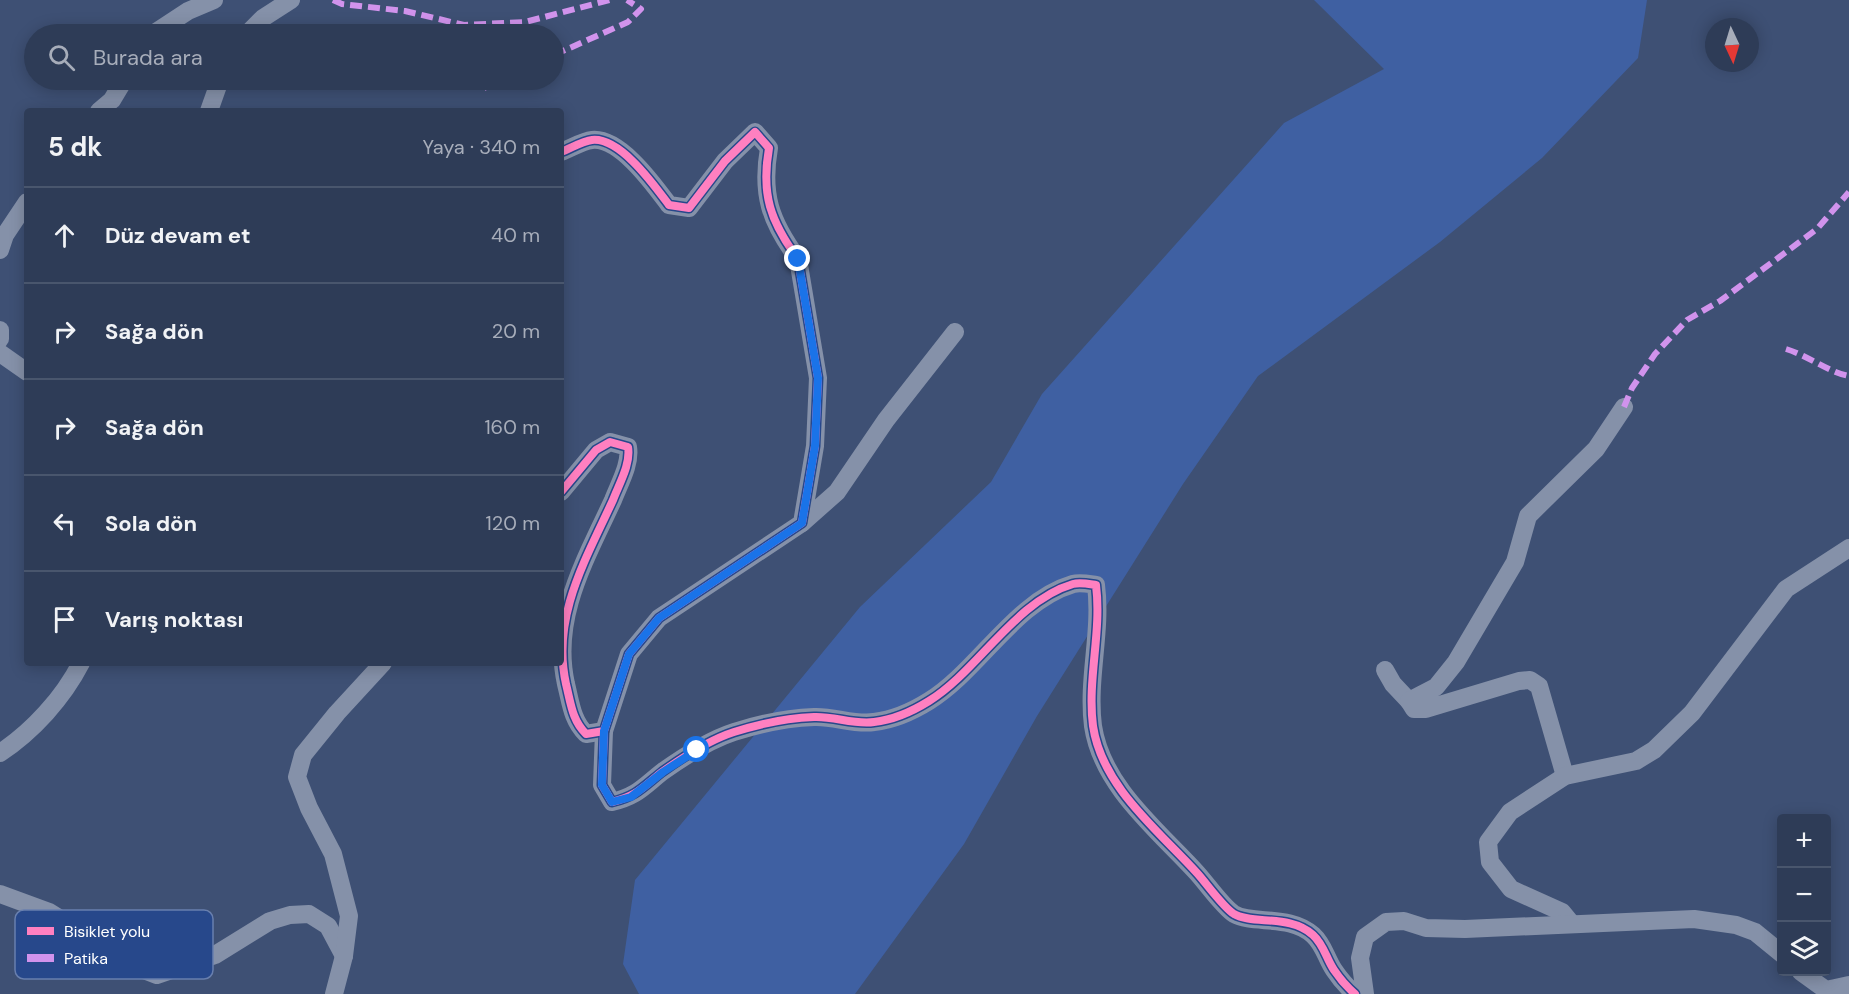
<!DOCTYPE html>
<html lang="tr">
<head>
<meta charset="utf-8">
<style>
  body { margin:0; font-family:"DM Sans",sans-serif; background:#36435d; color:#f1f3f6 }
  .controls { position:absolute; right:18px; bottom:18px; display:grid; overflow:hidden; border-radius:6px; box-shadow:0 3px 15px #0003 }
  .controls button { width:54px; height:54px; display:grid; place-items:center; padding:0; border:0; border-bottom:2px solid #49566d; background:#2e3c57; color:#f1f3f6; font:30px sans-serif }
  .compass { position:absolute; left:1705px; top:18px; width:54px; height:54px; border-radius:50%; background:#2e3c57; box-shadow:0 3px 15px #0003; rotate:176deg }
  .stop { position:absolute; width:18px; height:18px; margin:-14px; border:4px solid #1a73e8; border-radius:50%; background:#fff }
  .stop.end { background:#1a73e8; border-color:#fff; box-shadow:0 2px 6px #0008 }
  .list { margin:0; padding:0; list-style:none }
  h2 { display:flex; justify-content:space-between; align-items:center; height:78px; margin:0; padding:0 24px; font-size:26px }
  h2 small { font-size:20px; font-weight:400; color:#a7adba }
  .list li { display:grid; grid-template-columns:39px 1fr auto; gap:18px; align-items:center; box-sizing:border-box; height:96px; padding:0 24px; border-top:2px solid #49566d }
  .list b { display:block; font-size:22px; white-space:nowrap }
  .list em { font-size:20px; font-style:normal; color:#a7adba }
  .icon { flex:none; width:33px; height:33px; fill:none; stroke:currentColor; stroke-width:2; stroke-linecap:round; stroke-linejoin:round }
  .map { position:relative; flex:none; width:1849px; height:994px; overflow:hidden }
  .search { position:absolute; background:#2e3c57; box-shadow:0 3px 15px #0003; left:24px; top:24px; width:540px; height:66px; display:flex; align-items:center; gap:15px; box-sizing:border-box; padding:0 21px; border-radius:33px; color:#a7adba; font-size:22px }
  .panel { position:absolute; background:#2e3c57; box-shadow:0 3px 15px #0003; left:24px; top:108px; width:540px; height:558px; border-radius:6px }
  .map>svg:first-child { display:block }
  .green { fill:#3f60a2 }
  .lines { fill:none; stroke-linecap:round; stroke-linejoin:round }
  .minor { stroke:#8591a9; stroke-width:18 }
  .quiet { stroke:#d193ec; stroke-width:6; stroke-dasharray:12 6; stroke-linecap:butt }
  .cycleway-casing { stroke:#27488b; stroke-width:11 }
  .cycleway { stroke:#ff80c0; stroke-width:8 }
  .route { stroke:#1a73e8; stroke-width:8 }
  .key { fill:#27488b; stroke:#687fae; stroke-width:1.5 }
  .key-label { font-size:16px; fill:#fff }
</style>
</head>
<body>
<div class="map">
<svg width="1849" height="994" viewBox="0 0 1849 994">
  <rect width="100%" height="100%" fill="#3e5074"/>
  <!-- green -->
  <path class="green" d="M1314 0H1647L1638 58 1542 158 1440 242 1258 376 1183 484 1037 716 964 844 855 994H639L623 964 635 880 860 607 991 482 1042 394 1284 123 1384 69Z"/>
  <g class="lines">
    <!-- minor -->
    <g class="minor">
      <path d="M153 34 188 11 214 0"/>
      <path d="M247 34 263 18 291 0"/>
      <path d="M99 111 112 100 124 80"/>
      <path d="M209 111 220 80"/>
      <path d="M561 152C570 149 582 141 592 140 620 137 654 185 669 205L689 208 725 161 755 132 769 148C761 194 770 221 798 259L818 378 815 446 802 523 659 618 629 654 604 731 586 734C572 720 571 704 566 684 551 617 586 559 613 500 619 484 631 464 628 447L610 442 596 450 561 492"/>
      <path d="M0 250 5 235 27 202"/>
      <path d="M0 330V339"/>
      <path d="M0 353 27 372"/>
      <path d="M802 523 837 492 886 420 955 332"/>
      <path d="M1385 670 1393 684 1409 701"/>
      <path d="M604 731 602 785 612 802C637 796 643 787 662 772 683 757 709 740 734 732 759 724 788 718 814 717 834 716 854 725 874 722 892 720 913 711 929 701 978 671 1015 601 1073 584 1080 582 1089 584 1096 585 1102 632 1087 679 1093 726 1102 787 1159 831 1197 873 1207 884 1223 907 1234 914 1253 925 1290 914 1313 935 1324 945 1326 958 1334 970 1340 979 1347 987 1355 994"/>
      <path d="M0 753C33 731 63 698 81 663"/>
      <path d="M1565 776 1539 686 1530 680 1519 681 1426 709H1414L1409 701 1436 687 1456 662 1515 562 1528 516 1596 449 1624 407"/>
      <path d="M0 894 49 912 139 968 157 975 215 955 270 921 290 915 309 914 328 926 344 956"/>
      <path d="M1571 923 1562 912 1511 889 1490 862 1488 842 1510 812 1565 776 1636 761 1654 750 1692 713 1786 589 1849 548"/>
      <path d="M1801 972 1826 990 1849 985"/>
      <path d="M334 994 344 956 349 916 333 854 309 808 297 777 303 755 337 713 383 663"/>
      <path d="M1365 994 1360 958 1365 937 1386 922 1404 921 1426 928 1465 929 1694 919 1736 925 1755 932 1782 954"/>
    </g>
    <!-- quiet -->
    <g class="quiet">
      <path d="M333 0 342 4 405 11 464 25 525 22 610 0"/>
      <path d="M554 55 628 22 641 9 627 0"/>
      <path d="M484 88 502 80"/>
      <path d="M1786 349C1809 356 1828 372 1849 376"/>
      <path d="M1624 407 1632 388 1655 354 1687 320 1720 301 1817 229 1849 192"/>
    </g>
    <defs>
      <g id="cycleway">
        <path d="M561 152C570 149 582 141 592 140 620 137 654 185 669 205L689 208 725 161 755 132 769 148C761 194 770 221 798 259L818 378 815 446 802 523 659 618 629 654 604 731 586 734C572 720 571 704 566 684 551 617 586 559 613 500 619 484 631 464 628 447L610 442 596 450 561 492"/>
        <path d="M604 731 602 785 612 802C637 796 643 787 662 772 683 757 709 740 734 732 759 724 788 718 814 717 834 716 854 725 874 722 892 720 913 711 929 701 978 671 1015 601 1073 584 1080 582 1089 584 1096 585 1102 632 1087 679 1093 726 1102 787 1159 831 1197 873 1207 884 1223 907 1234 914 1253 925 1290 914 1313 935 1324 945 1326 958 1334 970 1340 979 1347 987 1355 994"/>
      </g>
    </defs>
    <!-- cycleway casing -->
    <use href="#cycleway" class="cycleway-casing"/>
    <!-- cycleway -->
    <use href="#cycleway" class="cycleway"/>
  </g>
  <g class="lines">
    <!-- route -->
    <path class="route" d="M697 750 663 772 631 797 612 802 602 785 604 731 629 654 659 618 802 523 815 446 818 378 798 259"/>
  </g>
  <!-- legend -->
  <rect x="15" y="910" width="198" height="69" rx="9" class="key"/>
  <rect x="27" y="927" width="27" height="8" fill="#ff80c0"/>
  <rect x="27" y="954" width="27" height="8" fill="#d193ec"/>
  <g class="key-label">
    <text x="64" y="937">Bisiklet yolu</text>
    <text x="64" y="964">Patika</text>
  </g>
</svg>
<div class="controls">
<button>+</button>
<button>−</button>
<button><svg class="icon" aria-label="layers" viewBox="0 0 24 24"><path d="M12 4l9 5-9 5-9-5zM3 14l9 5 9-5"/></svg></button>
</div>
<svg class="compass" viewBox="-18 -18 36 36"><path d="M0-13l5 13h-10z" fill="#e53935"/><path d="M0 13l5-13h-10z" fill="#a7adba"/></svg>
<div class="stop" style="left:697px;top:750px"></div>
<div class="stop end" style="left:798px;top:259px"></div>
<div class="search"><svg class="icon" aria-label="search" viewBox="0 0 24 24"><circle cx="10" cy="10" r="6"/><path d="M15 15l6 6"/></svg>Burada ara</div>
<section class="panel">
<h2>5 dk<small>Yaya · 340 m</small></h2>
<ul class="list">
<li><svg class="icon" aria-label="ahead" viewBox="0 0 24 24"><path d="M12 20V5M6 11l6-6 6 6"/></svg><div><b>Düz devam et</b></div><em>40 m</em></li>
<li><svg class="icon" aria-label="right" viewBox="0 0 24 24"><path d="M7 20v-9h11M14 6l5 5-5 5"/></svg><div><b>Sağa dön</b></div><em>20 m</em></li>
<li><svg class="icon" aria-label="right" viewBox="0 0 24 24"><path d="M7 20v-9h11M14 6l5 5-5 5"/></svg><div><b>Sağa dön</b></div><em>160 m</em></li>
<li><svg class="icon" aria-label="left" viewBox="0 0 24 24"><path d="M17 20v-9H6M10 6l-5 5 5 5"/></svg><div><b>Sola dön</b></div><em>120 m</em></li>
<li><svg class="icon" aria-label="arrive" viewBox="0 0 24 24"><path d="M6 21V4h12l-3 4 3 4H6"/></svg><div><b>Varış noktası</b></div></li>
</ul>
</section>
</div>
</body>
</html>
